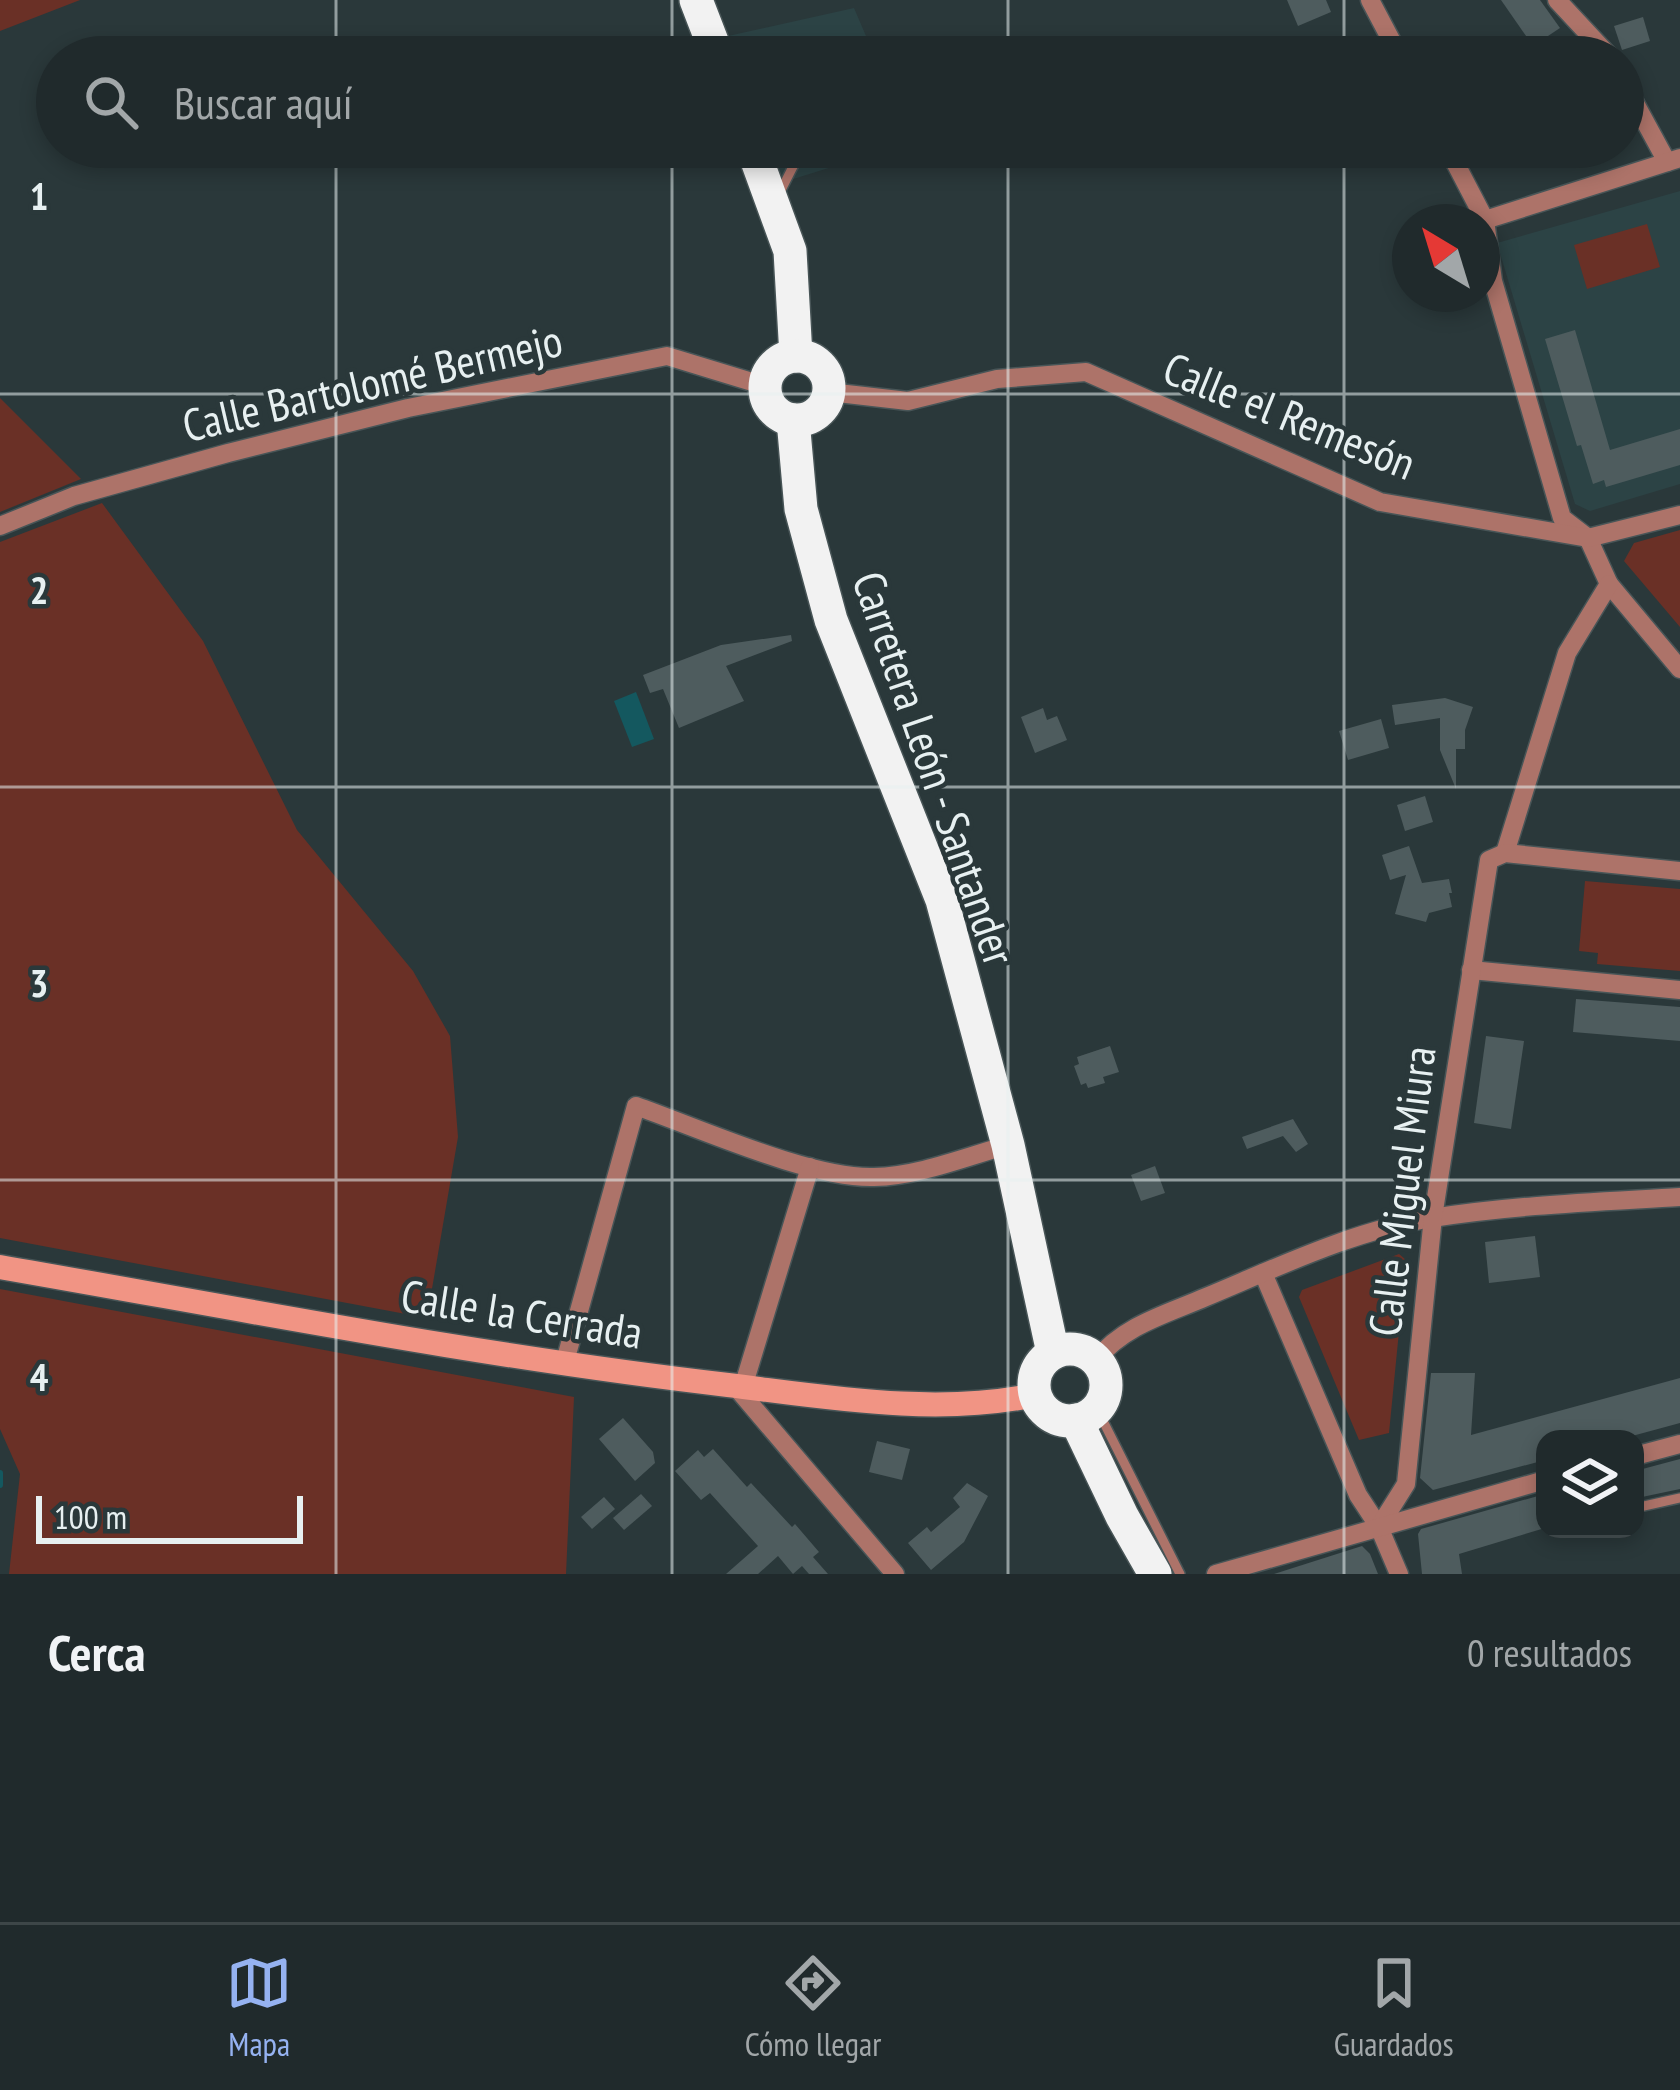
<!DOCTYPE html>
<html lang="es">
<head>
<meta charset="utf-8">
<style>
  body { margin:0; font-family:"PT Sans Narrow",sans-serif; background:#283234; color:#f1f3f6 }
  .controls { position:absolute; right:36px; bottom:36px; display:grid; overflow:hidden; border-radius:24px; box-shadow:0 6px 18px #0003 }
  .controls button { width:108px; height:108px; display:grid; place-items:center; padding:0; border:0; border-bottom:3px solid #3d4648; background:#202a2c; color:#f1f3f6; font:60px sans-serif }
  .compass { position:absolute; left:1392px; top:204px; width:108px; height:108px; border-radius:50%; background:#202a2c; box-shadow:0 6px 18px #0003; rotate:322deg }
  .scale { position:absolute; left:36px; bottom:30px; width:267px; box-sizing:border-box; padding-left:12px; border:6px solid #e7f0f1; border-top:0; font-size:33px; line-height:42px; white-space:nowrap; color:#e7f0f1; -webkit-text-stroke:9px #2a383a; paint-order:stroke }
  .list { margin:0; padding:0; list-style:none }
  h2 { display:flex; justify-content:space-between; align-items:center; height:156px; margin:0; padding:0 48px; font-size:51px }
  h2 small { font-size:39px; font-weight:400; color:#a2a7a9 }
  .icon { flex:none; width:66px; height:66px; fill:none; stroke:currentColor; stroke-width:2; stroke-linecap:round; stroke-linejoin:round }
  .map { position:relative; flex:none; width:1680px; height:1574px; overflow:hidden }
  .search { position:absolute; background:#202a2c; box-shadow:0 6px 18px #0003; left:36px; right:36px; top:36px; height:132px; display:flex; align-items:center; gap:30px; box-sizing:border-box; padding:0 42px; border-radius:66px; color:#a2a7a9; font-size:45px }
  .sheet { height:348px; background:#202a2c }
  nav { display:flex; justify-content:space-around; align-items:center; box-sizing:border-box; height:168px; border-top:3px solid #3d4648; background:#202a2c; font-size:33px; color:#a2a7a9 }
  nav a { display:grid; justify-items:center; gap:6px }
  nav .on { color:#95b2f1 }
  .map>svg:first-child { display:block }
  .built { fill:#2c4345 }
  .green { fill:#6a3026 }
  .water { fill:#14585f }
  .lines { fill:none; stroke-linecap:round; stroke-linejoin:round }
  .stream { stroke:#14585f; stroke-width:6 }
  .building { fill:#4e5c5e }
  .lane-casing { stroke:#485557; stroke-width:12 }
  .street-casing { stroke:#485557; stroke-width:21 }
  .secondary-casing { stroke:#485557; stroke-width:27 }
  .highway-casing { stroke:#485557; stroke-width:36 }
  .lane { stroke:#ad7369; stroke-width:9 }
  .street { stroke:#ad7369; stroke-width:18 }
  .secondary { stroke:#f19484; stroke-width:24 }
  .highway { stroke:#f2f2f2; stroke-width:33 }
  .grid { fill:none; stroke:#e7f0f1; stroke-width:3; stroke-opacity:0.55 }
  .labels { text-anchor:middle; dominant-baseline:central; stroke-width:9; stroke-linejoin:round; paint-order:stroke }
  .street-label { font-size:45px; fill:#e7f0f1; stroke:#2a383a }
  .grid-label { font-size:39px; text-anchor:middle; font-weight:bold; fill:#e7f0f1; stroke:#2a383a; stroke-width:9; stroke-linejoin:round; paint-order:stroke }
</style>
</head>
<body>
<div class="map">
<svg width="1680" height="1574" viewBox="0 0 1680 1574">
  <rect width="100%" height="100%" fill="#2a383a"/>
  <!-- built -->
  <g class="built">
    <path d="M854 8 875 57H735L728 36Z"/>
    <path d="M762 147H896L774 185Z"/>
    <path d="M1680 191V484L1590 511 1575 504 1497 243Z"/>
  </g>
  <!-- green -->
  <g class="green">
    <path d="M0 0H80L0 31Z"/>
    <path d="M1647 224 1660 267 1587 289 1574 245Z"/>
    <path d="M0 398 81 479 0 512Z"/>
    <path d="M102 503 203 641 297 830 413 971 450 1036 458 1137 427 1318 0 1238V542Z"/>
    <path d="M1680 530V627L1624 561 1634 543Z"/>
    <path d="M1585 881 1680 889V971L1597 964 1598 953 1579 951Z"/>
    <path d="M1399 1254 1406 1260 1389 1433 1359 1440 1299 1297 1302 1290Z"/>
    <path d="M0 1289 574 1397 566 1574H9L20 1474 0 1429Z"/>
  </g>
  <!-- water -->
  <path class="water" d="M636 692 654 739 632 747 614 701Z"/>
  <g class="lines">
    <!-- stream -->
    <path class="stream" d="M0 1473V1485"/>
  </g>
  <!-- building -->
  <g class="building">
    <path d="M1287 0H1326L1331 12 1298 26Z"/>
    <path d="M1501 0H1540L1560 28 1533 46Z"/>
    <path d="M1643 17 1650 41 1622 50 1614 26Z"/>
    <path d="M1575 330 1610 450 1680 429V465L1606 487 1604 480 1593 484 1581 445 1577 446 1545 339Z"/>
    <path d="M791 635 792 641 726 666 744 701 679 728 663 689 650 693 643 675 721 645Z"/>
    <path d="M1445 698 1473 707 1465 730V749H1456V789L1440 750V718L1395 725 1392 705Z"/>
    <path d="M1043 708 1047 720 1057 716 1067 740 1035 753 1021 717Z"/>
    <path d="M1381 719 1389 748 1348 760 1339 731Z"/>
    <path d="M1425 796 1433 822 1405 831 1397 805Z"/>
    <path d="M1409 846 1422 883 1449 879 1452 893H1449L1452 907 1429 913 1426 922 1395 914 1406 875 1390 880 1382 855Z"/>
    <path d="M1576 999 1680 1007V1041L1573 1032Z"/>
    <path d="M1486 1036 1524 1041 1511 1129 1474 1123Z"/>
    <path d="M1110 1046 1119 1072 1103 1077 1105 1083 1088 1088 1086 1083 1081 1085 1074 1066 1079 1064 1077 1057Z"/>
    <path d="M1293 1119 1308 1144 1296 1152 1283 1136 1247 1149 1242 1137Z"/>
    <path d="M1155 1166 1165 1193 1141 1201 1131 1175Z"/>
    <path d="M1535 1236 1540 1277 1489 1283 1485 1242Z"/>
    <path d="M1431 1373H1475L1471 1435 1680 1378V1423L1621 1439H1545V1460L1433 1490 1420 1478Z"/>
    <path d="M623 1418 653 1452 655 1463 635 1481 599 1439Z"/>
    <path d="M877 1441 910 1449 902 1480 869 1472Z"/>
    <path d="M713 1449 747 1487 751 1483 792 1527 795 1524 819 1552 813 1557 828 1574H809L802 1566 793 1574 778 1556 758 1574H726L758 1546 710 1493 701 1500 675 1471 698 1450 704 1457Z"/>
    <path d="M1680 1459V1489L1642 1497 1635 1471Z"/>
    <path d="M967 1483 988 1496 964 1542 931 1570 908 1543 927 1527 931 1532 960 1507 953 1498Z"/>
    <path d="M641 1494 652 1506 624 1530 613 1518Z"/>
    <path d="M1545 1494V1528L1459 1554 1462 1574H1422L1418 1534 1421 1529Z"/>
    <path d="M604 1497 615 1509 592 1529 581 1517Z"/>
    <path d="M1362 1546 1370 1554 1378 1574H1274Z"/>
  </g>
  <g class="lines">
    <defs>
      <g id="lane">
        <path d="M727 52 750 57"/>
        <path d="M778 196 803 147"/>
        <path d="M1097 1409 1180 1574"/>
        <path d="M1635 1508 1680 1498"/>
      </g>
      <g id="street">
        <path d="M1370 0 1400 57"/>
        <path d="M1557 0 1610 57"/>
        <path d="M1623 81 1667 162"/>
        <path d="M1447 147 1485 220 1493 281 1562 518 1588 538 1609 584 1680 669"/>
        <path d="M1485 220 1680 158"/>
        <path d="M829 392 908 401 997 379 1086 372 1380 502 1588 538 1680 515"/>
        <path d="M0 526 74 496 228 453 408 408 667 356 765 386"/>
        <path d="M1505 853 1567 653 1609 584"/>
        <path d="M1471 970 1680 990"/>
        <path d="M1263 1273 1358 1495 1379 1527 1399 1574"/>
        <path d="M1096 1360C1124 1325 1167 1314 1206 1297 1278 1267 1355 1230 1432 1218 1514 1205 1598 1202 1680 1197"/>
        <path d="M564 1365 636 1106C699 1128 811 1179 874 1177 919 1176 965 1157 1008 1145"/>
        <path d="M735 1386 895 1574"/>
        <path d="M743 1387 810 1167"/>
        <path d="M1635 1456 1680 1444"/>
        <path d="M1379 1527 1406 1484 1433 1217 1489 860 1505 853 1680 871"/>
        <path d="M1216 1574 1545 1480"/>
      </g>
      <path id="secondary" d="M0 1267C242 1309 484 1357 728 1385 827 1397 936 1416 1035 1395"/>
      <g id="highway">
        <path d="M696 0 718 57"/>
        <path d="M752 147 790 251 796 356"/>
        <circle cx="797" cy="388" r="32"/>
        <path d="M793 420 801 509 831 620 942 900 1008 1145 1053 1353"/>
        <circle cx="1070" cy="1385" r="36"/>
        <path d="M1076 1420 1122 1516 1155 1574"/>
      </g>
    </defs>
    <!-- lane casing -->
    <use href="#lane" class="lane-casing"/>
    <!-- street casing -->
    <use href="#street" class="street-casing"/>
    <!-- secondary casing -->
    <use href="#secondary" class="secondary-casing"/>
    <!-- highway casing -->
    <use href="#highway" class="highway-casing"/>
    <!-- lane -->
    <use href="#lane" class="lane"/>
    <!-- street -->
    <use href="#street" class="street"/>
    <!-- secondary -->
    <use href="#secondary" class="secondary"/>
    <!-- highway -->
    <use href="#highway" class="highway"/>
  </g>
  <!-- grid -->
  <path class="grid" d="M336 0V57M672 0V57M1008 0V57M1344 0V57M336 147V1574M672 147V1574M1008 147V1574M1344 147V1574M0 394H1680M0 787H1680M0 1180H1680"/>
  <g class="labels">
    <!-- street labels -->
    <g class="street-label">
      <text transform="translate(372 382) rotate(-13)">Calle Bartolomé Bermejo</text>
      <text transform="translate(1290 415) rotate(22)">Calle el Remesón</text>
      <text transform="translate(935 768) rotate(71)">Carretera León - Santander</text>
      <text transform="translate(1401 1191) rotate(-83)">Calle Miguel Miura</text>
      <text transform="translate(522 1313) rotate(9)">Calle la Cerrada</text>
    </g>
  </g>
  <g class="grid-label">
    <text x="39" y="210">1</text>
    <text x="39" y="604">2</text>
    <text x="39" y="997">3</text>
    <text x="39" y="1391">4</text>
  </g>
</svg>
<div class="controls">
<button><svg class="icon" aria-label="layers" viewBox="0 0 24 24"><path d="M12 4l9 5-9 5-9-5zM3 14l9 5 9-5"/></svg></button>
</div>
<svg class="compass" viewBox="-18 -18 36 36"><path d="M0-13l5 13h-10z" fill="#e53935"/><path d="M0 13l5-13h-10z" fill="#a2a7a9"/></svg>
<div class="scale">100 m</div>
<div class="search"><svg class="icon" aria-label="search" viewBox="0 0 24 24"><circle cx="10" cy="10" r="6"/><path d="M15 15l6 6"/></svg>Buscar aquí</div>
</div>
<section class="sheet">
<h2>Cerca<small>0 resultados</small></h2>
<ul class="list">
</ul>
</section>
<nav>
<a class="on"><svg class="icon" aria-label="map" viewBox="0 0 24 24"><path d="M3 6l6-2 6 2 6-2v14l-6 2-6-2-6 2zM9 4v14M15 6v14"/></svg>Mapa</a>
<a><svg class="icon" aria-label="directions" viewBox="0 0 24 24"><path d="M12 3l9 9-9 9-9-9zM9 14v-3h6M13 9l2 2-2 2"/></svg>Cómo llegar</a>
<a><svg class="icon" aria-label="saved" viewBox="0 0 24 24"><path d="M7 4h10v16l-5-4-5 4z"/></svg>Guardados</a>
</nav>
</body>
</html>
